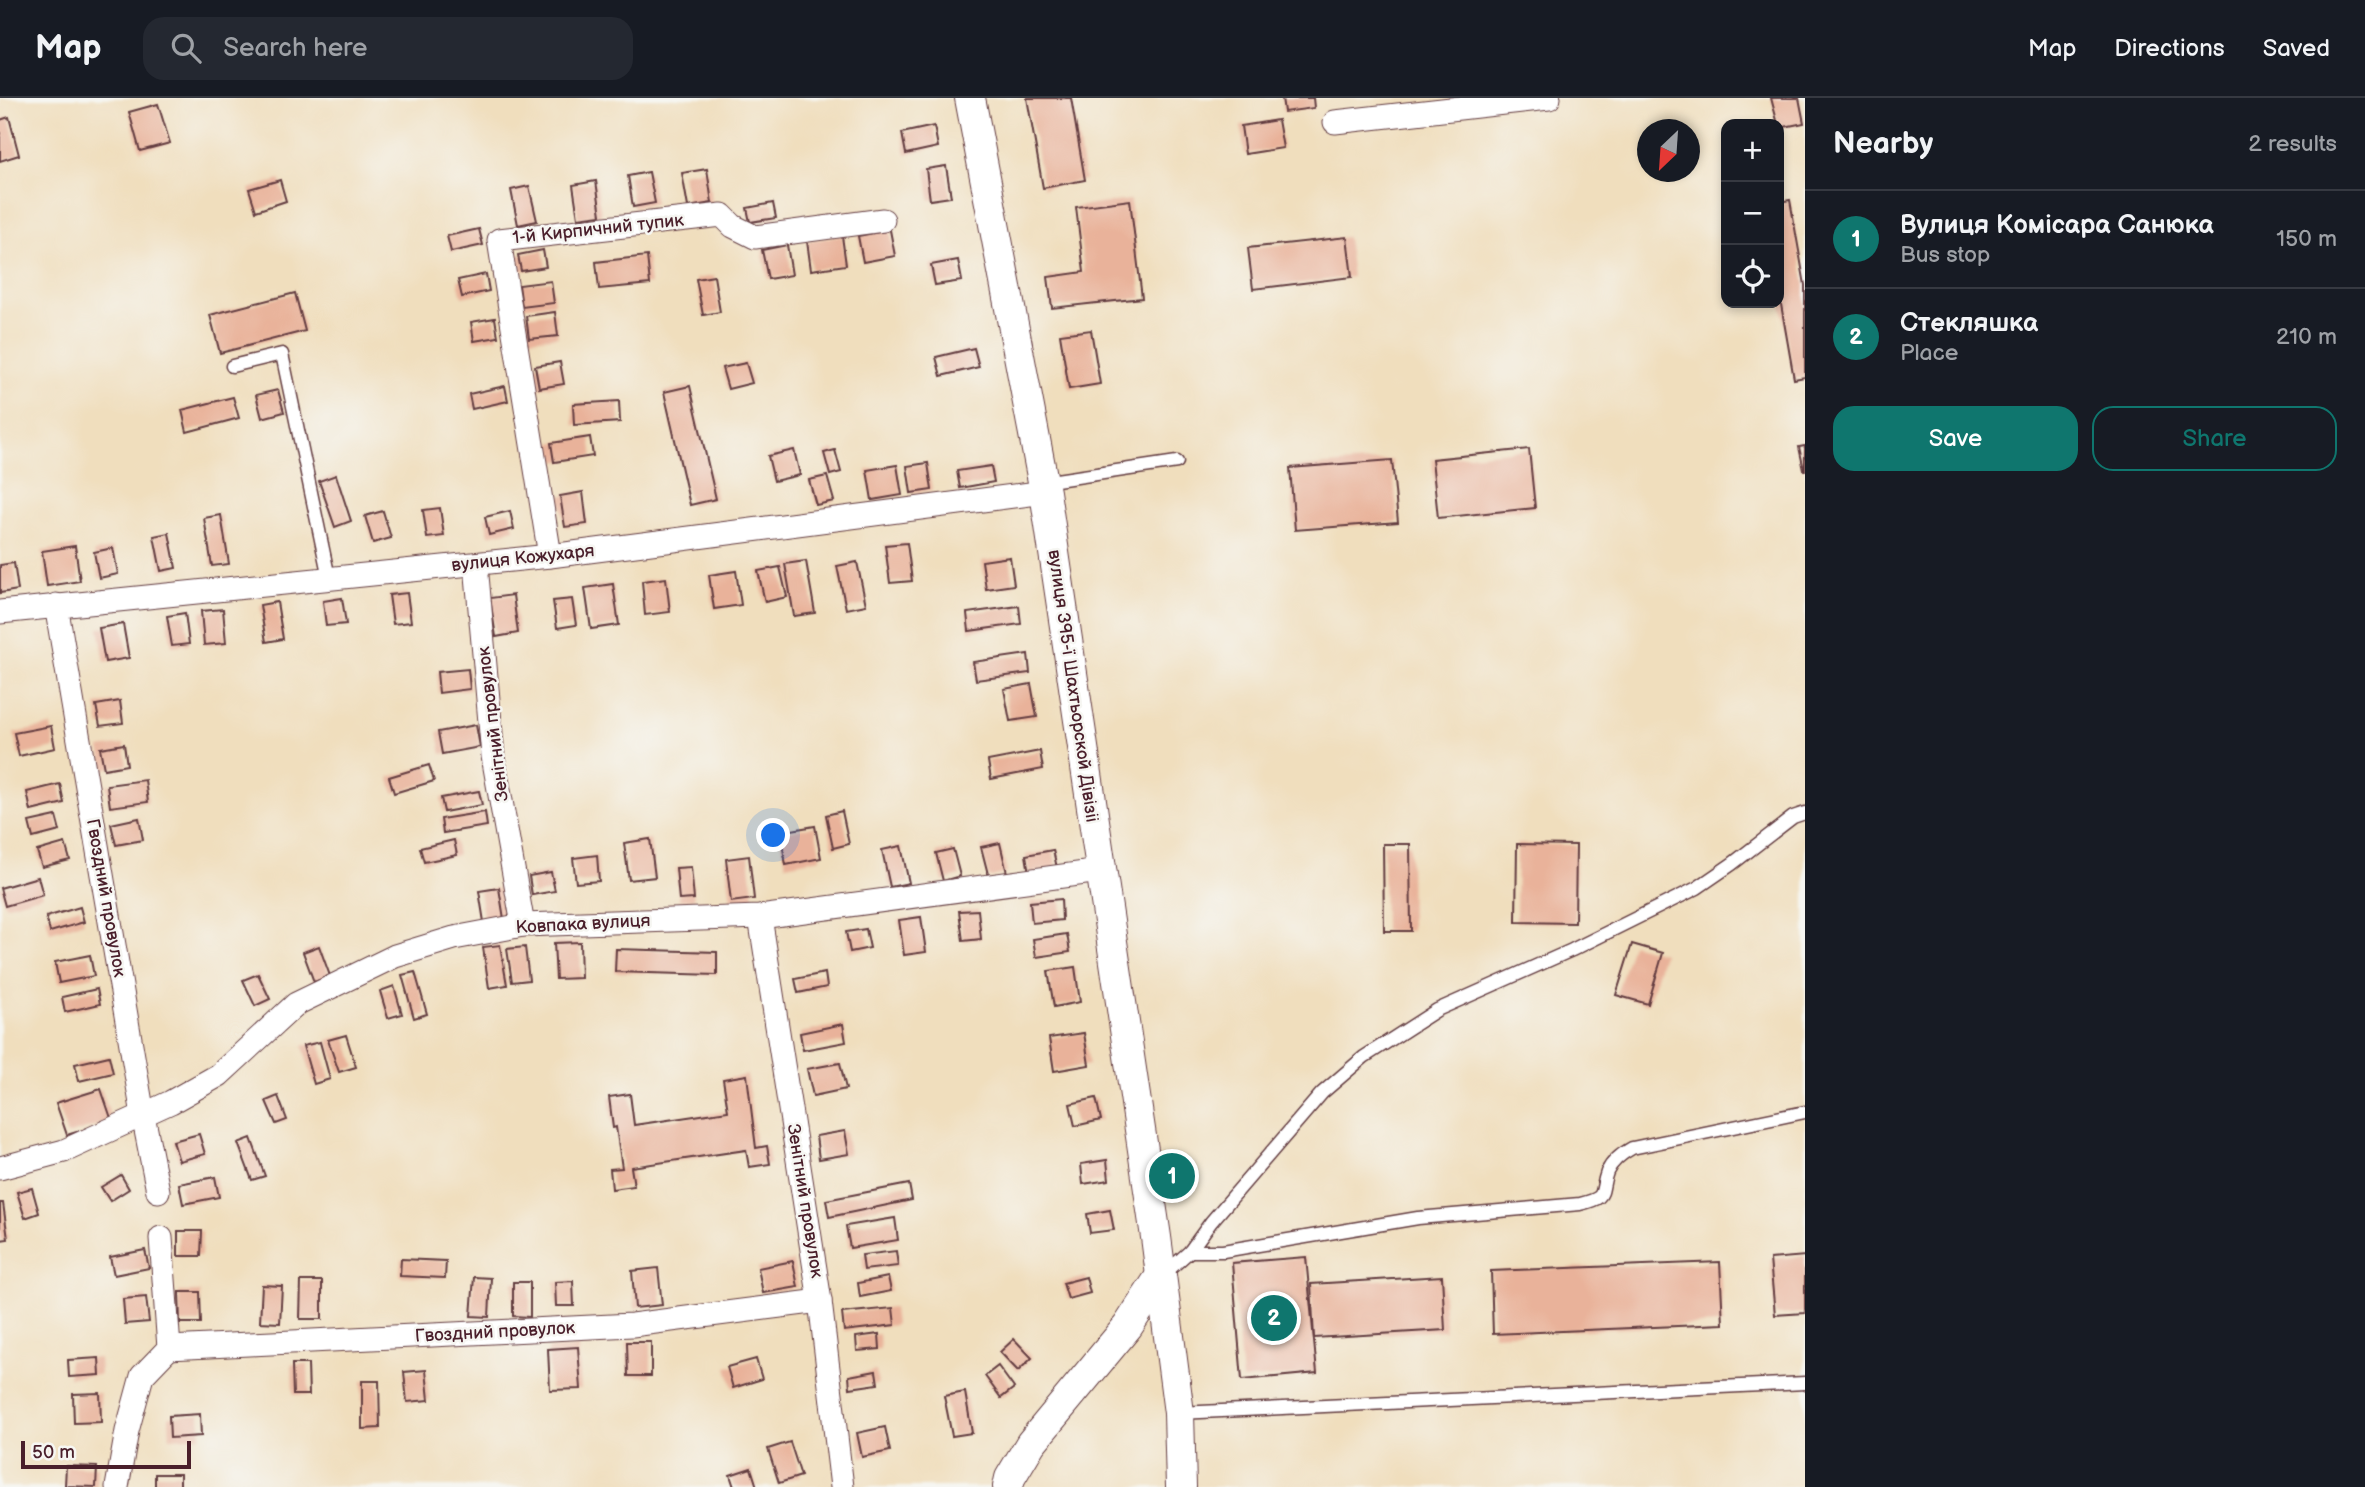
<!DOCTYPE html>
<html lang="en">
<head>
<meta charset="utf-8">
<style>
  body { margin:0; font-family:"Balsamiq Sans",sans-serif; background:#242831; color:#f1f3f6 }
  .controls { position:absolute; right:21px; top:21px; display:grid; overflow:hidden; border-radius:14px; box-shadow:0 4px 10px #0003 }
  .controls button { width:63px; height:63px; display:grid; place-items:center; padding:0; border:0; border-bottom:2px solid #363941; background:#171b24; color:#f1f3f6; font:35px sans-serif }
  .compass { position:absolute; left:1637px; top:21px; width:63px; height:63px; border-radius:50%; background:#171b24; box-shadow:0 4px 10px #0003; rotate:205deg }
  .scale { position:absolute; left:21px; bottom:18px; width:170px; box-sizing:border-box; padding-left:7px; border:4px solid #4a1f2b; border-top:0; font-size:19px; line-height:24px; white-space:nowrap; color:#4a1f2b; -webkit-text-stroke:5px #f6f6f2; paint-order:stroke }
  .you { position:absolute; left:774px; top:738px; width:24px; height:24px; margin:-18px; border:5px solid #fff; border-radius:50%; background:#1a73e8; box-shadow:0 0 0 10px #1a73e833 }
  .badge { display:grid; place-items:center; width:46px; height:46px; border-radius:50%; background:#0f766e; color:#fff; font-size:23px; font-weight:700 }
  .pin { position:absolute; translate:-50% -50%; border:4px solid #fff; box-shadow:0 2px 7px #0006 }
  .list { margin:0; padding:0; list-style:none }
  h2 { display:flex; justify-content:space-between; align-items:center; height:91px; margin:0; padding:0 28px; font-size:30px }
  h2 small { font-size:23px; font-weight:400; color:#9ea1a6 }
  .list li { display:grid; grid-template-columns:46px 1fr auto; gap:21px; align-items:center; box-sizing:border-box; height:98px; padding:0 28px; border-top:2px solid #363941 }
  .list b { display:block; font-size:26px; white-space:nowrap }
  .list p { margin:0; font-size:23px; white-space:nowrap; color:#9ea1a6 }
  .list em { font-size:23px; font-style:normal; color:#9ea1a6 }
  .actions { display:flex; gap:14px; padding:21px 28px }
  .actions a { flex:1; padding:16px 0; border:2px solid #0f766e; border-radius:21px; text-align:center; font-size:24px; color:#0f766e }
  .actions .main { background:#0f766e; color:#fff }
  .icon { flex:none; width:38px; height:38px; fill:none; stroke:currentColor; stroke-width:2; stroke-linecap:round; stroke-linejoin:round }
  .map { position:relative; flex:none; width:1805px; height:1389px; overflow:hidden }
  header { display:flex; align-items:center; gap:42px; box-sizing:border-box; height:98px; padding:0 35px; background:#171b24; border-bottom:2px solid #363941 }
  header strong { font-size:33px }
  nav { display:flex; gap:38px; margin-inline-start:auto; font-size:24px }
  .search { width:490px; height:63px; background:#242831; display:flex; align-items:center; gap:18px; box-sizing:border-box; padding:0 24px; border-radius:21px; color:#9ea1a6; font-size:26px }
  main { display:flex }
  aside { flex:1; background:#171b24 }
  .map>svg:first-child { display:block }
  .building { fill:#e9b29a }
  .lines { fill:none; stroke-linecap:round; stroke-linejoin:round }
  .service-casing { stroke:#633c41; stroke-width:15 }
  .minor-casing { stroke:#633c41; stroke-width:25 }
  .tertiary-casing { stroke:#633c41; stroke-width:32 }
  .service { stroke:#fff; stroke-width:12 }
  .minor { stroke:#fff; stroke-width:23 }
  .tertiary { stroke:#fff; stroke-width:30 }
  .labels { text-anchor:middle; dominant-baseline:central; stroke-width:5; stroke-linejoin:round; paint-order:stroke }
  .street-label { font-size:18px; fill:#4a1f2b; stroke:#f6f6f2 }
</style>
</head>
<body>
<header>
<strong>Map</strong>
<div class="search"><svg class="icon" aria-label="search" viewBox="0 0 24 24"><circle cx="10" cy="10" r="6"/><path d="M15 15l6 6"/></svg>Search here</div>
<nav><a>Map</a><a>Directions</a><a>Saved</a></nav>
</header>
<main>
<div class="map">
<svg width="1805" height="1389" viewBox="0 0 1805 1389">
  <rect width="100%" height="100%" fill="#f6f6f2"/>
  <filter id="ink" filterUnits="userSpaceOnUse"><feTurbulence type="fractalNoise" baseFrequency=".0143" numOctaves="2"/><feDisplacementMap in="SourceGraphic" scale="14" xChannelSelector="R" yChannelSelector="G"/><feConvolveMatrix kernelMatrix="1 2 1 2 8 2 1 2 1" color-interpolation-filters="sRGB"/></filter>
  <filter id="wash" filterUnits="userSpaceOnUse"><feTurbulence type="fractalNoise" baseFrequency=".00686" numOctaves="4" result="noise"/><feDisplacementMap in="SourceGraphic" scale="28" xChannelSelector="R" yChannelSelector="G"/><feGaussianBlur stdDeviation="1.57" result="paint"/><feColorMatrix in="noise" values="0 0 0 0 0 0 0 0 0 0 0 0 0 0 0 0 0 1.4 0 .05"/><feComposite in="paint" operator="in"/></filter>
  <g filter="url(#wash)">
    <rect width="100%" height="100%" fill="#f0debd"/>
    <g id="blocks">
      <!-- building -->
      <g class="building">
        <path d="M1027 0H1071L1085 82 1043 90Z"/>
        <path d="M1282 0H1313L1314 10 1284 14Z"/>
        <path d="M1771 0H1799L1804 25 1779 30Z"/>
        <path d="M158 6 170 45 140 53 129 14Z"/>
        <path d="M9 19 19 57 0 63V22Z"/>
        <path d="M1278 22 1283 50 1245 56 1241 28Z"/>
        <path d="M934 28 938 49 906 56 902 35Z"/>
        <path d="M946 68 951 99 930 102 926 71Z"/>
        <path d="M707 71 712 105 688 109 682 75Z"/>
        <path d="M649 74 655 105 633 109 628 78Z"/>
        <path d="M280 82 286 103 256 113 249 91Z"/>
        <path d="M596 83 601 117 578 120 573 87Z"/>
        <path d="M529 88 537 123 518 127 511 92Z"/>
        <path d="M1130 102 1142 200 1052 210 1048 179 1084 174 1076 109Z"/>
        <path d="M1790 102 1805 187V279L1794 281 1779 195V104Z"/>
        <path d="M773 105 776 120 750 124 747 110Z"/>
        <path d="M479 131 483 147 451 154 447 138Z"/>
        <path d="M890 132 895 158 863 164 858 138Z"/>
        <path d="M842 138 846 167 811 172 807 143Z"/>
        <path d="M1347 139 1352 179 1253 191 1248 150Z"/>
        <path d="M787 147 792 177 768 181 762 152Z"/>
        <path d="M543 152 546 169 521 173 518 157Z"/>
        <path d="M647 158 650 186 599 191 596 164Z"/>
        <path d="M958 162 962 183 935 187 931 167Z"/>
        <path d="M486 176 489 193 462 199 458 182Z"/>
        <path d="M714 178 720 214 703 217 696 181Z"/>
        <path d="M551 183 554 205 522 209 519 187Z"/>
        <path d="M295 195 305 233 220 255 210 217Z"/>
        <path d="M555 214 558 238 529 241 526 218Z"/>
        <path d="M495 220 498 239 474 243 471 224Z"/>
        <path d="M1091 232 1100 286 1069 291 1060 236Z"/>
        <path d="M974 250 979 269 941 278 936 259Z"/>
        <path d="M560 264 564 286 539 290 535 268Z"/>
        <path d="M746 265 752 285 728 291 722 270Z"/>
        <path d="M505 288 508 303 472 311 469 296Z"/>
        <path d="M690 288 716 401 690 407 664 294Z"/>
        <path d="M278 292 284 314 262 320 256 297Z"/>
        <path d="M233 299 239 320 187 334 182 312Z"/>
        <path d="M619 303 620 324 574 327 573 306Z"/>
        <path d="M590 339 593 358 554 364 551 345Z"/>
        <path d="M1805 348V372H1804L1799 349Z"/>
        <path d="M1529 351 1535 410 1438 420 1432 361Z"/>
        <path d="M794 352 800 377 774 383 768 358Z"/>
        <path d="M835 352 841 374 830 377 824 355Z"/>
        <path d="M1392 362 1398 424 1295 432 1290 370Z"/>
        <path d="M928 365 932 392 911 395 907 368Z"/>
        <path d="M897 367 902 397 872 402 867 372Z"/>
        <path d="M991 368 994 384 960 390 957 373Z"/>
        <path d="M336 377 351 423 335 429 319 383Z"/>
        <path d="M827 378 834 403 816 407 809 382Z"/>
        <path d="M583 394 587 426 565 429 560 398Z"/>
        <path d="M440 410 444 438 427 440 423 412Z"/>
        <path d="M383 413 391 440 373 445 365 418Z"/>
        <path d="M510 413 514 431 489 437 485 419Z"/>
        <path d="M221 417 229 466 212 468 204 420Z"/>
        <path d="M169 435 176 470 161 473 154 438Z"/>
        <path d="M907 445 912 483 890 485 885 447Z"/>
        <path d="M75 448 80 483 47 488 42 453Z"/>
        <path d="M113 450 118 476 99 480 94 454Z"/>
        <path d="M1010 459 1014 487 986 491 982 463Z"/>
        <path d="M806 463 815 515 794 518 785 466Z"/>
        <path d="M857 464 866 507 846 511 837 468Z"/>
        <path d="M14 465 18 492 0 495V467Z"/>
        <path d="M780 469 787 499 765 504 758 473Z"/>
        <path d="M736 473 741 507 714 511 709 477Z"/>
        <path d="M666 480 670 514 645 517 642 483Z"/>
        <path d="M613 486 619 527 591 531 585 490Z"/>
        <path d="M407 495 411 524 393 526 389 497Z"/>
        <path d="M513 497 518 535 496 539 490 500Z"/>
        <path d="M342 500 346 526 326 528 323 503Z"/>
        <path d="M572 501 576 527 557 530 553 503Z"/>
        <path d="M277 504 283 541 266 544 260 507Z"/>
        <path d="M1019 508 1021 526 969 533 967 515Z"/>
        <path d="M223 511 226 545 204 547 201 513Z"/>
        <path d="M185 515 189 546 172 548 167 518Z"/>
        <path d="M123 526 129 560 105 564 99 530Z"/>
        <path d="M1028 556 1030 575 976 582 973 564Z"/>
        <path d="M468 571 470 591 439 595 437 574Z"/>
        <path d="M1031 586 1037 619 1010 623 1004 591Z"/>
        <path d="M120 603 123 625 100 628 96 607Z"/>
        <path d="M476 627 480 649 442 656 438 634Z"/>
        <path d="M51 628 55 650 19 658 14 635Z"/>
        <path d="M124 646 127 667 104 671 100 650Z"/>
        <path d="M1040 653 1043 671 991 681 988 663Z"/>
        <path d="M429 667 434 683 394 695 389 679Z"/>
        <path d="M145 682 148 704 110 709 107 687Z"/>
        <path d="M60 686 64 705 31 713 27 694Z"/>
        <path d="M479 693 482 707 444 714 441 700Z"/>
        <path d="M842 713 849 746 833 750 826 717Z"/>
        <path d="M485 714 487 728 443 735 441 721Z"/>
        <path d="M56 718 60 733 33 740 29 724Z"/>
        <path d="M139 720 143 742 116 747 111 726Z"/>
        <path d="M815 728 821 760 786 767 780 734Z"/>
        <path d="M650 741 655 779 629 782 624 745Z"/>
        <path d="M454 742 457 757 424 764 420 750Z"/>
        <path d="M65 745 70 762 42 769 37 753Z"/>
        <path d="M1000 745 1007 775 989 780 981 749Z"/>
        <path d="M1383 746H1410L1411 833H1384Z"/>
        <path d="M1517 746 1576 747 1575 825 1516 824Z"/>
        <path d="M901 748 909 785 890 789 882 752Z"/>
        <path d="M953 751 960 778 943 783 936 755Z"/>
        <path d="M1053 752 1057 770 1029 775 1026 757Z"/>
        <path d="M597 757 599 783 576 785 573 760Z"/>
        <path d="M749 758 754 801 731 804 726 761Z"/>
        <path d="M691 769 694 801 679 802 676 770Z"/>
        <path d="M551 774 555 793 532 797 529 778Z"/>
        <path d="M38 779 43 797 5 808 0 790Z"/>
        <path d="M499 790 504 821 484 824 479 793Z"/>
        <path d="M1061 801 1062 822 1032 825 1030 804Z"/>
        <path d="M80 809 84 824 50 834 46 819Z"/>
        <path d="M978 812 981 841 963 843 959 813Z"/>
        <path d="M921 819 926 854 904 857 899 822Z"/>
        <path d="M866 831 870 850 850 854 846 834Z"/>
        <path d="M1067 836 1070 854 1036 859 1033 841Z"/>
        <path d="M580 844 581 880 556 881 554 845Z"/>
        <path d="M1632 846 1663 855 1648 906 1616 897Z"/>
        <path d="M500 847 507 887 489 890 483 849Z"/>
        <path d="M319 848 330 878 314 884 303 854Z"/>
        <path d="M525 849 529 882 512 884 507 851Z"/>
        <path d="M616 851 717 854V877L615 874Z"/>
        <path d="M90 857 94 878 59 885 55 864Z"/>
        <path d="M1075 869 1080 904 1054 909 1048 873Z"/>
        <path d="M415 874 427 916 414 920 402 877Z"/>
        <path d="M825 875 827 889 798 895 795 881Z"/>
        <path d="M258 876 270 901 255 908 243 882Z"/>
        <path d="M394 888 402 916 388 920 380 893Z"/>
        <path d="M97 891 100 906 65 914 62 899Z"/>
        <path d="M843 926 846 944 803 952 800 935Z"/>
        <path d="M1084 935 1089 967 1054 973 1049 940Z"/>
        <path d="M346 937 356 969 339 974 328 942Z"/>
        <path d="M320 944 330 981 314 986 303 948Z"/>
        <path d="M109 958 113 975 79 983 75 966Z"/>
        <path d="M840 965 846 991 813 998 807 971Z"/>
        <path d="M747 977 756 1050 767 1048 770 1066 749 1069 746 1052 631 1069 634 1088 612 1091 610 1071 622 1070 616 1029 613 1030 609 999 630 996 634 1027 728 1013 723 981Z"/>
        <path d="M101 991 112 1023 67 1037 56 1005Z"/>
        <path d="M278 998 287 1022 276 1026 266 1003Z"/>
        <path d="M1096 1000 1101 1022 1075 1028 1070 1006Z"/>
        <path d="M845 1033 849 1056 819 1061 816 1038Z"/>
        <path d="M199 1036 205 1056 179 1063 173 1043Z"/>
        <path d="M251 1040 265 1078 252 1082 238 1045Z"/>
        <path d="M1107 1062 1109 1082 1083 1086 1081 1066Z"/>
        <path d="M121 1077 129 1091 110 1103 101 1089Z"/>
        <path d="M215 1079 219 1099 183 1106 179 1086Z"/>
        <path d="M909 1086 912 1102 829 1119 826 1102Z"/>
        <path d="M32 1090 39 1115 25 1120 17 1094Z"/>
        <path d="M0 1105H3L8 1141 0 1142Z"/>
        <path d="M1110 1112 1114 1132 1090 1135 1087 1116Z"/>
        <path d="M895 1120 898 1142 850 1150 846 1128Z"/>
        <path d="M178 1133H202L201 1158H178Z"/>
        <path d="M145 1152 149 1170 114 1177 110 1159Z"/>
        <path d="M896 1153 898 1168 864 1172 862 1157Z"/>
        <path d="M1805 1158V1215L1775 1217 1770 1161Z"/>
        <path d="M1306 1159 1317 1275 1242 1282 1232 1165Z"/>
        <path d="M401 1161 446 1163 445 1180 400 1178Z"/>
        <path d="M793 1163 798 1189 763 1195 758 1170Z"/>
        <path d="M1720 1164 1723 1226 1493 1236 1491 1173Z"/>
        <path d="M658 1170 662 1207 635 1210 632 1173Z"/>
        <path d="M1442 1178 1445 1232 1314 1240 1311 1186Z"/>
        <path d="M474 1179 491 1180 489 1219 471 1218Z"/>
        <path d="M888 1179 891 1193 860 1199 858 1185Z"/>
        <path d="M1086 1179 1090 1195 1068 1201 1063 1185Z"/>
        <path d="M301 1183H322V1221H300Z"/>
        <path d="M573 1183 574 1208H556L555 1184Z"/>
        <path d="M513 1184H530V1219L513 1218Z"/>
        <path d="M262 1187 282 1188 280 1225 260 1224Z"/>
        <path d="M179 1194H200L201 1225H180Z"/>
        <path d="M146 1199 149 1224 125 1226 123 1201Z"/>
        <path d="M893 1210 895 1227 844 1233 842 1215Z"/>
        <path d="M879 1236 880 1251 857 1253 856 1239Z"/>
        <path d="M1014 1241 1032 1260 1018 1273 1000 1254Z"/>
        <path d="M627 1244H651V1278H628Z"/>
        <path d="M578 1249 581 1291 550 1292 548 1251Z"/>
        <path d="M99 1260 100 1277 69 1279 68 1262Z"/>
        <path d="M756 1261 762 1281 733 1290 727 1269Z"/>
        <path d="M292 1266H308L309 1297H293Z"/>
        <path d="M998 1268 1014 1290 1001 1300 985 1278Z"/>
        <path d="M426 1272 429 1302 407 1304 404 1274Z"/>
        <path d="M876 1273 878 1286 850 1290 849 1278Z"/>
        <path d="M362 1283H379L380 1330 362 1331Z"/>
        <path d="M965 1294 972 1335 952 1338 944 1298Z"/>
        <path d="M100 1295 101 1324 74 1325 73 1296Z"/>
        <path d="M200 1316 201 1338 170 1340 169 1318Z"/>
        <path d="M885 1329 890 1353 862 1359 857 1335Z"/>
        <path d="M790 1344 801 1378 779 1385 768 1351Z"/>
        <path d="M66 1368 97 1369 96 1389 65 1388Z"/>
        <path d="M751 1370 757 1389H734L730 1377Z"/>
        <rect x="155" y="1376" width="25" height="13"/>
      </g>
    </g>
  </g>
  <g filter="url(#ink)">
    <use href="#blocks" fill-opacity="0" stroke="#633c41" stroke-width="2"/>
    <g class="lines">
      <defs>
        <g id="service">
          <path d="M232 268 282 256 329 480"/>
          <path d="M1043 384 1177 364"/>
          <path d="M1190 1153H1223L1418 1120 1580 1106C1609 1099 1599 1096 1607 1074 1612 1063 1621 1056 1632 1050L1805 1014"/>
          <path d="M1163 1177 1190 1153 1211 1124 1322 995 1364 959 1437 912 1572 852 1697 790 1732 766 1793 719 1805 715"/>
          <path d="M1179 1315 1805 1285"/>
        </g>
        <g id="minor">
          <path d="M1335 24 1549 0"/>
          <path d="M550 458 499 142 722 117 733 128 755 139 883 122"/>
          <path d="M476 466 493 658 523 827"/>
          <path d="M56 507 143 1017 158 1093"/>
          <path d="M0 514 550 458 1045 394"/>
          <path d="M760 819 820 1203 842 1389"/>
          <path d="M0 1070 64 1053 171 1004 219 977 296 906 395 858 454 840 523 827 760 819 1100 773"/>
          <path d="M169 1250 632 1227 820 1203"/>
          <path d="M117 1389 127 1333 142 1278 169 1250 161 1140"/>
        </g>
        <g id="tertiary">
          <path d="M970 0 1045 394 1156 1139 1179 1315 1181 1389"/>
          <path d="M1008 1389 1010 1380 1031 1345 1128 1228 1160 1179"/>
        </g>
      </defs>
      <!-- service casing -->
      <use href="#service" class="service-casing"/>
      <!-- minor casing -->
      <use href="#minor" class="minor-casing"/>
      <!-- tertiary casing -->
      <use href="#tertiary" class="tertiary-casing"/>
      <!-- service -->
      <use href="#service" class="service"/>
      <!-- minor -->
      <use href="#minor" class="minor"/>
      <!-- tertiary -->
      <use href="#tertiary" class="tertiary"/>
    </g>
  </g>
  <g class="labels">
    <!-- street labels -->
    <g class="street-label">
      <text transform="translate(598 131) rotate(-6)">1-й Кирпичний тупик</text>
      <text transform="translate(523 460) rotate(-6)">вулиця Кожухаря</text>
      <text transform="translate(1073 588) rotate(82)">вулиця 395-ї Шахтьорской Дівізіі</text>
      <text transform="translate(493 626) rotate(-97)">Зенітний провулок</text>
      <text transform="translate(106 800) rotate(80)">Гвоздний провулок</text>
      <text transform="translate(583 826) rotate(-3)">Ковпака вулиця</text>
      <text transform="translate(805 1103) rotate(81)">Зенітний провулок</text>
      <text transform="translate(495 1234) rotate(-3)">Гвоздний провулок</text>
    </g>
  </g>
</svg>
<div class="controls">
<button>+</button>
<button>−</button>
<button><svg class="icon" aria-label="locate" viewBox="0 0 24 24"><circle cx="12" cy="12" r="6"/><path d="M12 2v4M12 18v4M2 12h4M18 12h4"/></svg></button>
</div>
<svg class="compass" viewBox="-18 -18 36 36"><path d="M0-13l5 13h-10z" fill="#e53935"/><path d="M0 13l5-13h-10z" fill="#9ea1a6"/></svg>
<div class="scale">50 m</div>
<div class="you"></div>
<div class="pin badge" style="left:1172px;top:1078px">1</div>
<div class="pin badge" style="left:1274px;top:1220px">2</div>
</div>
<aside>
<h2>Nearby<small>2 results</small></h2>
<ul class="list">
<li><span class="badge">1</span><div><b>Вулиця Комісара Санюка</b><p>Bus stop</p></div><em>150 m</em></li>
<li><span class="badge">2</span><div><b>Стекляшка</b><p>Place</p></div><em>210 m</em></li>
</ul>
<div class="actions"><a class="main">Save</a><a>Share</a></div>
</aside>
</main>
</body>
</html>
